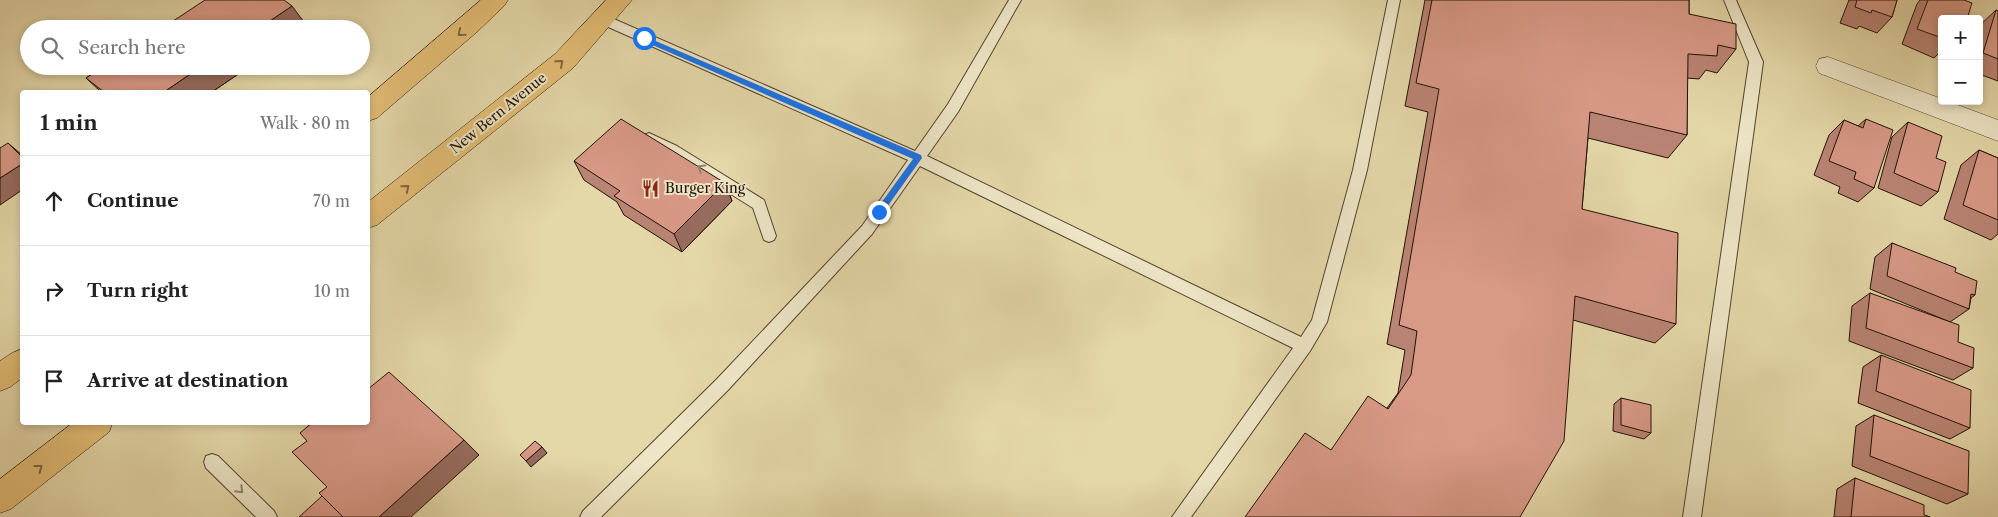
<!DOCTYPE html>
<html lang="en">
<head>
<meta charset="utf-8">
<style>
  body { margin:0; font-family:"Libre Caslon Text",serif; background:#f6f6f6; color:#222 }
  .controls { position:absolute; right:15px; top:15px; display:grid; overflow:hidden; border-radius:5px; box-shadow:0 2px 8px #0003 }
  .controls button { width:45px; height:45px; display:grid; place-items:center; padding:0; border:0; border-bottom:1px solid #e0e0e0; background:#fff; color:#222; font:25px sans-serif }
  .stop { position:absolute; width:15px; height:15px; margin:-11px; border:4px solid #1a73e8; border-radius:50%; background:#fff }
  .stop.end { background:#1a73e8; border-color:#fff; box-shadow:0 1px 5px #0008 }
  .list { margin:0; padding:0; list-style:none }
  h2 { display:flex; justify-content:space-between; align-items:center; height:65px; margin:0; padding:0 20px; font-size:21px }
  h2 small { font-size:16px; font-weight:400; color:#767676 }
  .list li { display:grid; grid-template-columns:32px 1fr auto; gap:15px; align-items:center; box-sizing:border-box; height:90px; padding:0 20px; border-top:1px solid #e0e0e0 }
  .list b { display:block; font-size:19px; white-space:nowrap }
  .list em { font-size:16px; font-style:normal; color:#767676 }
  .icon { flex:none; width:28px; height:28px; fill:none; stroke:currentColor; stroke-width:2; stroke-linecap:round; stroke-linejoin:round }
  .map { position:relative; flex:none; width:1998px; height:517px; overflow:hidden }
  .search { position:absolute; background:#fff; box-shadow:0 2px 8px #0003; left:20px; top:20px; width:350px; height:55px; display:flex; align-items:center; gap:12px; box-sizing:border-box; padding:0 18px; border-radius:28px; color:#767676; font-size:19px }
  .panel { position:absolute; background:#fff; box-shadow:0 2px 8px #0003; left:20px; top:90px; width:350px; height:335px; border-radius:5px }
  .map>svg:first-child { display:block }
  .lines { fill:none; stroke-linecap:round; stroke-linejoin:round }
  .lane-casing { stroke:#52432d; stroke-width:2 }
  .street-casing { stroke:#52432d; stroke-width:1 }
  .primary-casing { stroke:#221204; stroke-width:1 }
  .lane { fill:#ede5c6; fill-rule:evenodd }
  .street { fill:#ede5c6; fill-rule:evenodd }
  .primary { fill:#e2bc74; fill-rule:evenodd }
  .wall { fill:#ba8474; stroke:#221204 }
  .shaded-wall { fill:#976b5e; stroke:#221204 }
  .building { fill:#d89987; stroke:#221204 }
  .oneway { stroke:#82673c }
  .oneway2 { stroke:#92866f }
  .route { fill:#1a73e8 }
  .labels { text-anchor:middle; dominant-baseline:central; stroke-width:4; stroke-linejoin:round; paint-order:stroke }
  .street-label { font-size:14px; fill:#221204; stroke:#ede5c6 }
  .poi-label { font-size:14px; fill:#221204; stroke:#ede5c6; text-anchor:start }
</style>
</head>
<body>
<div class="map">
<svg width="1998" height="517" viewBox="0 0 1998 517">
  <rect width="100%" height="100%" fill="#e4d7a8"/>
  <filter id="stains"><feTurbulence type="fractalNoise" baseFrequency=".004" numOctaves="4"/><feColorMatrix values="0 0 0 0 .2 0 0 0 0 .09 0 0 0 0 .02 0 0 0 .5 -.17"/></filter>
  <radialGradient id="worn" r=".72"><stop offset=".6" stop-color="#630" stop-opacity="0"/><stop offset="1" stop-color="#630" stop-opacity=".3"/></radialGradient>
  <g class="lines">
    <defs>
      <g id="lane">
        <path d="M1009 0H1021L958 112 927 156 1301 337 1312 320 1353 170 1388 0H1400L1367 170 1327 322 1310 351 1191 517H1172L1293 348 920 166 872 234 728 390 601 517H580L583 511 716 380 862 226 908 160 597 22 596 19 597 16H607L915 151 948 104Z"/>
        <path d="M1724 0H1736L1763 62 1701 517H1683L1749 62Z"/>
        <path d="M649 133 677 146 764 200 776 236 774 240 769 242 764 240 753 208 667 154 644 143 642 139 644 135Z"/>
        <path d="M212 454 218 456 274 511 277 517H256L206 468 204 462 206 456Z"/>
      </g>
      <path id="street" d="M1828 57 1942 99V101H1947L1998 120V141L1819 73 1816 66 1819 59Z"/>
      <g id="primary">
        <path d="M481 0H508L504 6 478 31 377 118 368 121V97Z"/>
        <path d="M606 0H632L573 68 377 225 368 228V202L555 54Z"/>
        <path d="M22 349V378L10 387 0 391V361L12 353Z"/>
        <path d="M74 422H113L109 432 11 509 0 513V479Z"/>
      </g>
    </defs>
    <!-- lane casing -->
    <use href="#lane" class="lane-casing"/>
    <!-- street casing -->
    <use href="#street" class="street-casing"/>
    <!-- primary casing -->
    <use href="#primary" class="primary-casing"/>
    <!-- lane -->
    <use href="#lane" class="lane"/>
    <!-- street -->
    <use href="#street" class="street"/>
    <!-- primary -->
    <use href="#primary" class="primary"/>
  </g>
  <!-- wall -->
  <g class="wall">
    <path d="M1425 0H1689V14L1736 49 1717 73 1706 70 1699 79 1687 78V135L1668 158 1588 138 1582 209 1676 324 1655 343 1573 320 1331 450 1387 408 1398 393 1405 350 1387 344 1428 112 1405 106Z"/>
    <path d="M1849 0H1897L1892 17 1877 33 1859 26 1857 29 1840 23Z"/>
    <path d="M1920 0H1964L1942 19V50L1934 58 1902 44 1917 4Z"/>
    <path d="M1996 10 1998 11V81L1979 74V26Z"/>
    <path d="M104 66H250L212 92H101L86 78Z"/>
    <path d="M1866 119 1874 188 1858 202 1838 193 1840 187 1814 175 1829 135 1844 120 1858 126Z"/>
    <path d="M1908 122 1936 158 1938 192 1921 206 1878 188 1892 137Z"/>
    <path d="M1979 150 1998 158V234L1991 240 1944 219 1961 165Z"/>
    <path d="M574 161 725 183 732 201 682 252 624 215 617 202 584 180Z"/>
    <path d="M1892 243 1955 272 1975 295 1971 298 1969 309 1950 322 1870 289 1875 257Z"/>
    <path d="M1870 293 1958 342 1973 368 1953 380 1849 341 1852 306Z"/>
    <path d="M1881 355 1970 428 1950 439 1858 403 1863 367Z"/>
    <path d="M1621 398 1651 433 1644 439 1613 431 1614 404Z"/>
    <path d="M1874 415 1968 494 1947 504 1852 466 1856 426Z"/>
    <path d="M1855 478 1924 515 1930 517H1834L1837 489Z"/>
  </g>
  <!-- shaded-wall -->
  <g class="shaded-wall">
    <path d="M292 6 307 26 304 29H258Z"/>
    <path d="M202 66H250L212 92H164Z"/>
    <path d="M8 143 22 155V157Z"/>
    <path d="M22 164V190L0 205V178Z"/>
    <path d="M725 183 732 201 682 252 674 234Z"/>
    <path d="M464 440 479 455 411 517H379Z"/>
    <path d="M542 447 547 453 531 467 526 461Z"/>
  </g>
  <!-- building -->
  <g class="building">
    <path d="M205 0H284L292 6 258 29H161Z"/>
    <path d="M1432 0H1689V14L1736 24V49L1718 45 1717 56 1688 54 1687 135 1590 112 1582 209 1678 233 1676 324 1575 296 1564 441 1520 517H1245L1305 433 1331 450 1368 396 1388 409 1411 375 1417 331 1399 325 1439 89 1416 83Z"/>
    <path d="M1857 0H1897L1892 17 1872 10 1871 13 1855 7Z"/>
    <path d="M1928 0H1964L1972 3 1967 19H1942V38L1917 29Z"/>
    <path d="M1996 10 1998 11V59L1983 53Z"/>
    <path d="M104 66H202L164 92H104L86 78Z"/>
    <path d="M621 119 725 183 674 234 614 196 620 191 574 161Z"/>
    <path d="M1866 119 1893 130 1874 188 1854 179 1856 172 1829 161 1844 120 1863 128Z"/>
    <path d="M1908 122 1942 136 1936 158 1946 162 1938 192 1894 173Z"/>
    <path d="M8 143 22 157V164L0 178V148Z"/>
    <path d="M1979 150 1998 158V220L1963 205Z"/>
    <path d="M1892 243 1956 268 1955 272 1977 281 1975 295 1971 294 1969 309 1887 276Z"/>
    <path d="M1870 293 1959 325 1958 342 1974 348 1973 368 1866 328Z"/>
    <path d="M1881 355 1971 390 1970 428 1876 391Z"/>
    <path d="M389 372 464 440 379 517H343L319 493 327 487 292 452 307 441 300 433 313 422H368V389Z"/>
    <path d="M1621 398 1651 405V433L1621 425Z"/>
    <path d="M1874 415 1969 451 1968 494 1870 456Z"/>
    <path d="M535 441 542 447 526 461 520 455Z"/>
    <path d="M1855 478 1924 505V515L1930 517H1851Z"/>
    <path d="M322 496 343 517H299Z"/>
  </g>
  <!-- one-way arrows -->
  <defs><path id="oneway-chevron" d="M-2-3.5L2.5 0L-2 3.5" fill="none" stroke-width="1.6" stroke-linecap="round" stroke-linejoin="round" transform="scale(1.25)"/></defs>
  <g class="oneway">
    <use href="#oneway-chevron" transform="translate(461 33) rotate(140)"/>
    <use href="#oneway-chevron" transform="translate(560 63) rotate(-41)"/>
    <use href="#oneway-chevron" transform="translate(406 188) rotate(-39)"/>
    <use href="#oneway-chevron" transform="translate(39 468) rotate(-37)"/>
  </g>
  <g class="oneway2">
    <use href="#oneway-chevron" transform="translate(701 168) rotate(-148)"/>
    <use href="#oneway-chevron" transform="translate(240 490) rotate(45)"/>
  </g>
  <!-- route -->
  <path class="route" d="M644 36 921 155 922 158 882 214H876V210L913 159 641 40 640 38Z"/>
  <!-- icons -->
  <defs>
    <symbol id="restaurant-bare" viewBox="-9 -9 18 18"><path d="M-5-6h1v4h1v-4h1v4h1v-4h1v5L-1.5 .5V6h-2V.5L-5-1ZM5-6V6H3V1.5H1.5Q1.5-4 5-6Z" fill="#8f2418" stroke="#ede5c6" stroke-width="2.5" paint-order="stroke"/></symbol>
  </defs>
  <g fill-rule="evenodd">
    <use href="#restaurant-bare" x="638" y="176" width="25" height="25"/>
  </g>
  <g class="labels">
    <!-- street labels -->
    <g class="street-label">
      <text transform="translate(498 113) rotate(-39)">New Bern Avenue</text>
    </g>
    <!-- poi labels -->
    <g class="poi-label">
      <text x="665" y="188">Burger King</text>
    </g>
  </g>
  <rect width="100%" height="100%" filter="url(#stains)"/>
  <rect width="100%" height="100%" fill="url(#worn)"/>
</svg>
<div class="controls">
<button>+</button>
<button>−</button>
</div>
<div class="stop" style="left:644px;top:38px"></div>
<div class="stop end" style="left:879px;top:212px"></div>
<div class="search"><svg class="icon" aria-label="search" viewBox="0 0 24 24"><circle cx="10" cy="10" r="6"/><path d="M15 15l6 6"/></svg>Search here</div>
<section class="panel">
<h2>1 min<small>Walk · 80 m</small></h2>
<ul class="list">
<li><svg class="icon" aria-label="ahead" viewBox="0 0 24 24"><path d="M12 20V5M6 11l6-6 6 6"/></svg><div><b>Continue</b></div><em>70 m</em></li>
<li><svg class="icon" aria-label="right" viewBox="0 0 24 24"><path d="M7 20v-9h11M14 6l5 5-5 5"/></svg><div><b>Turn right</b></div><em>10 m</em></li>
<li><svg class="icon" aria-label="arrive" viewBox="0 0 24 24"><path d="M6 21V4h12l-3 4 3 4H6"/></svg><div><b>Arrive at destination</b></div></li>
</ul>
</section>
</div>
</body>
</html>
